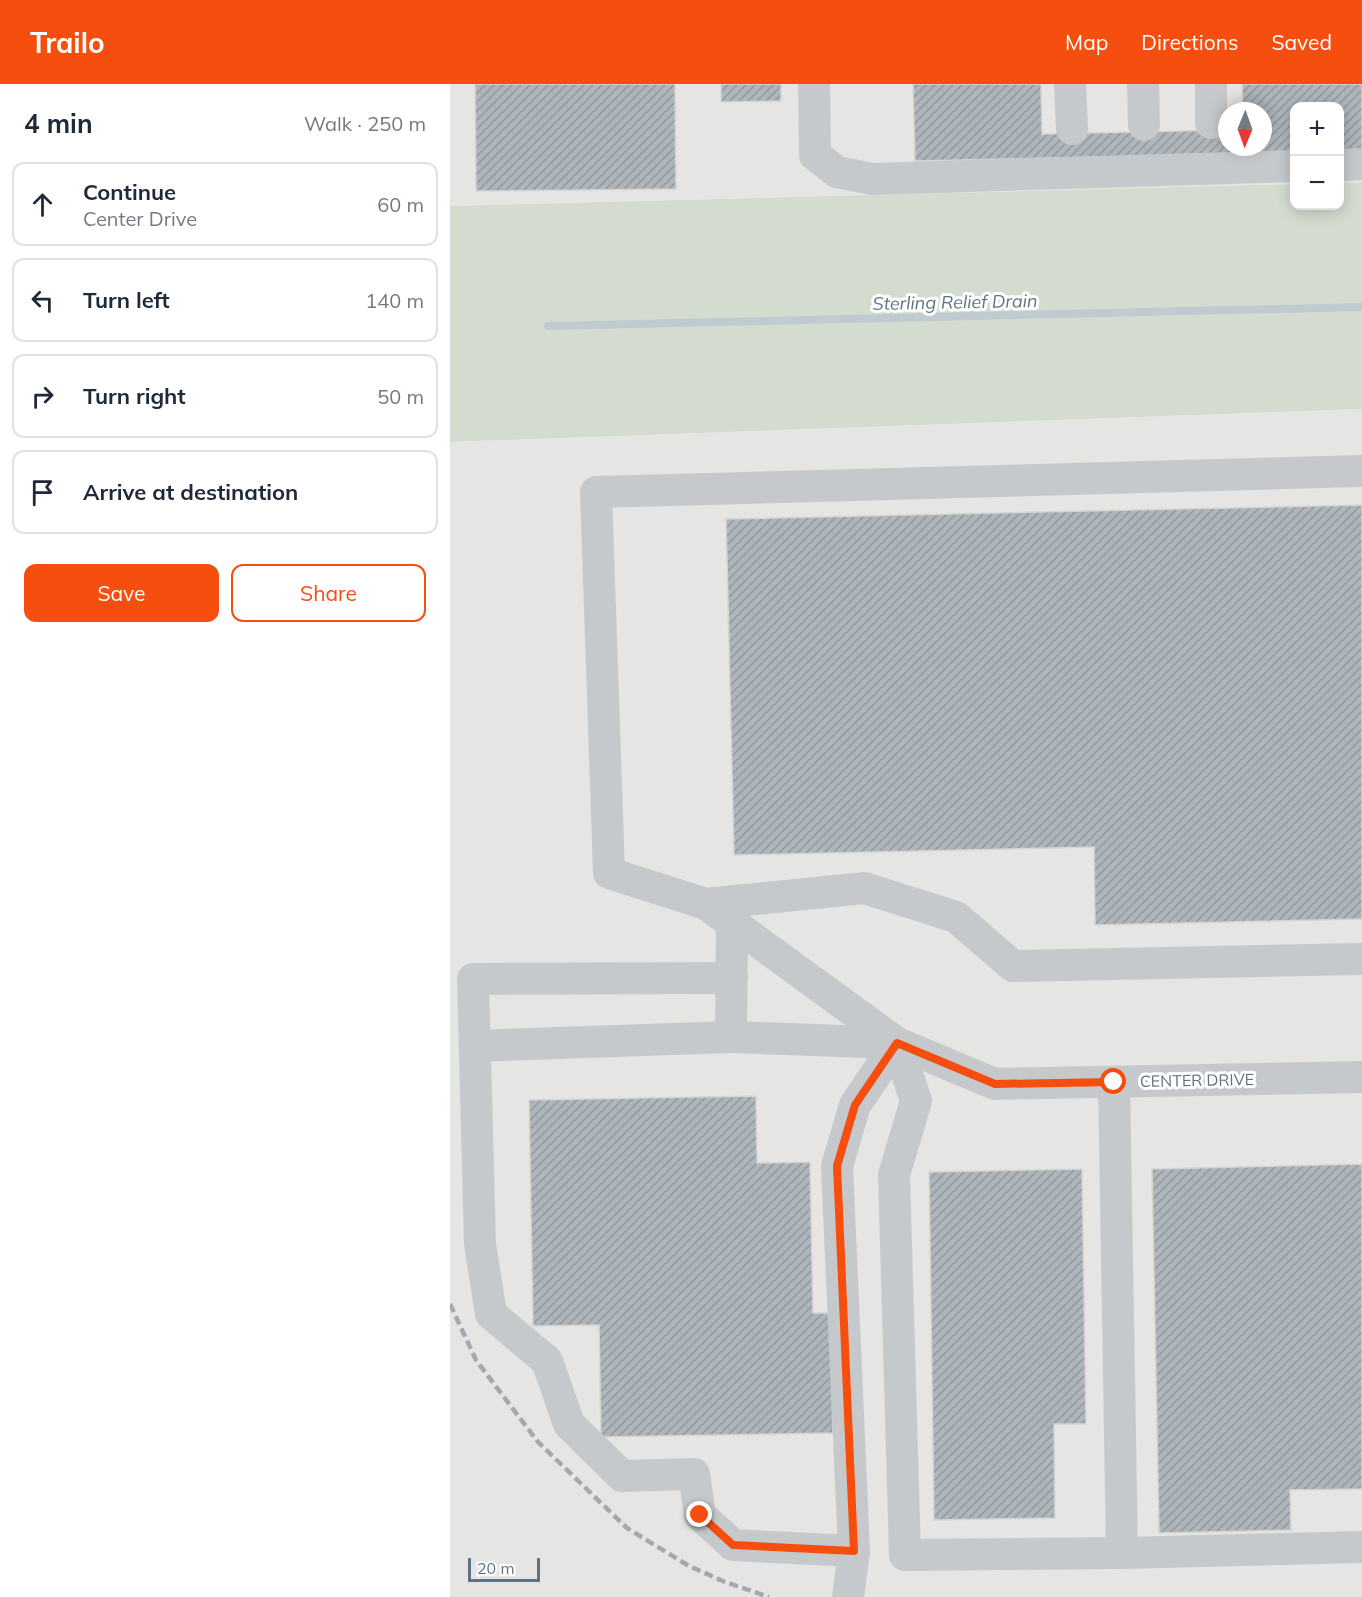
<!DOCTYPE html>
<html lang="en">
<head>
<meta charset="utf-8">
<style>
  body { margin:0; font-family:Mulish,sans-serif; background:#f6f6f7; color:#1f2937 }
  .controls { position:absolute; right:18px; top:18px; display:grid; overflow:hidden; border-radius:12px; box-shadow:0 3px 15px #0003 }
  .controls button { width:54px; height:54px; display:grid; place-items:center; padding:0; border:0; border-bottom:2px solid #e0e1e3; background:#fff; color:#1f2937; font:30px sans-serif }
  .compass { position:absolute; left:768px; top:18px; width:54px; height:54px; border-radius:50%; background:#fff; box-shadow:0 3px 15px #0003; rotate:181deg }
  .scale { position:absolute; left:18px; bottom:15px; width:72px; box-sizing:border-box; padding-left:6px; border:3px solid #607384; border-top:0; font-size:16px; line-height:21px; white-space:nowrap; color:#607384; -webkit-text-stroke:4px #fff; paint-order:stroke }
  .stop { position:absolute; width:18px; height:18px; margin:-14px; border:4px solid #f54e0f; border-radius:50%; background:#fff }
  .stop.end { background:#f54e0f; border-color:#fff; box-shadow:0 2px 6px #0008 }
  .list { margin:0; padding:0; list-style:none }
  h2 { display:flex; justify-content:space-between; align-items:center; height:78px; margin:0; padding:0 24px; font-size:26px }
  h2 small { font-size:20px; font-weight:400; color:#747a83 }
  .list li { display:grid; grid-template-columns:39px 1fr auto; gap:18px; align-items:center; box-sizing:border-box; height:84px; margin:0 12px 12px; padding:0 12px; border:2px solid #e0e1e3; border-radius:12px }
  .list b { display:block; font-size:22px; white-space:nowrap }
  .list p { margin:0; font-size:20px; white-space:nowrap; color:#747a83 }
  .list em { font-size:20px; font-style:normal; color:#747a83 }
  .actions { display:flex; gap:12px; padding:18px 24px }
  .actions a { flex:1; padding:14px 0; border:2px solid #f54e0f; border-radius:12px; text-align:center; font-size:21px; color:#f54e0f }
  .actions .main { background:#f54e0f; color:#fff }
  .icon { flex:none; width:33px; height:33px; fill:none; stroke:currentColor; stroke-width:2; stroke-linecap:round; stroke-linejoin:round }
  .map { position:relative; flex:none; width:912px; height:1513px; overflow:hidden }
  header { display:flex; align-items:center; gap:36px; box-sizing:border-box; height:84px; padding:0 30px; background:#f54e0f; color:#fff }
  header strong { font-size:28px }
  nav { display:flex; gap:33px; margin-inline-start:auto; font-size:21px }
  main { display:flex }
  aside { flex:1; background:#fff }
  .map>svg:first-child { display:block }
  .built { fill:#e5e6e3; fill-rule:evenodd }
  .green { fill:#d4dcd0 }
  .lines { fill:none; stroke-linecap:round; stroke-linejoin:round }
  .stream { stroke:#c0cbd1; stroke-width:8 }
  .building { fill:url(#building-hatch); stroke:#d5d5d3; stroke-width:1.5 }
  .minor { stroke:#c6c9cc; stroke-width:32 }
  .rail { stroke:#a3a9af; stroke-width:4.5; stroke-dasharray:9 4.5; stroke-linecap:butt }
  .route { stroke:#f54e0f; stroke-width:8 }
  .labels { text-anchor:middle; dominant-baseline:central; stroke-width:6; stroke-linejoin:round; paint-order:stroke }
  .street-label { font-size:16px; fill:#607384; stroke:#fff }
  .water-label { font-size:18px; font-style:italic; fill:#5b7682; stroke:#fff }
</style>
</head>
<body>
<header>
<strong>Trailo</strong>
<nav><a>Map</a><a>Directions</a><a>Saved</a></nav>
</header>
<main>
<aside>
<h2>4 min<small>Walk · 250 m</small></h2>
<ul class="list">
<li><svg class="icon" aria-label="ahead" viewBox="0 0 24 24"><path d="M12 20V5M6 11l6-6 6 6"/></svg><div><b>Continue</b><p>Center Drive</p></div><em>60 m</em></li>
<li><svg class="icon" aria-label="left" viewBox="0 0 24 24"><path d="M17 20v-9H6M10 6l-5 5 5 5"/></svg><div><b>Turn left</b></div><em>140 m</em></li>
<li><svg class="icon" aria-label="right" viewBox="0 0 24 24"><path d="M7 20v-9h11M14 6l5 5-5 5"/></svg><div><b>Turn right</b></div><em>50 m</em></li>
<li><svg class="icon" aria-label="arrive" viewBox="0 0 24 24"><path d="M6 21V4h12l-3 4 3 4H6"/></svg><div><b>Arrive at destination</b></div></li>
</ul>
<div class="actions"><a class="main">Save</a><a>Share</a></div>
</aside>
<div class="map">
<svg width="912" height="1513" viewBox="0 0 912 1513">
  <defs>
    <pattern id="building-hatch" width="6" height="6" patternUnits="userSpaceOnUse" patternTransform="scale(1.5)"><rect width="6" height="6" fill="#aeb6bb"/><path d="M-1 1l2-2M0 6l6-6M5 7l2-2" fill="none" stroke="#91989e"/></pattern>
  </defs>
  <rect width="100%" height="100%" fill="#f4f5ef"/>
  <!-- built -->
  <g class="built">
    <path d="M0 0H912V98L890 99V22H844V100L0 122ZM777 27H813V63H777Z"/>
    <path d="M912 325V1513H0V358Z"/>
  </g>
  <!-- green -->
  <path class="green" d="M912 98V325L0 358V122L844 100V122H890V99Z"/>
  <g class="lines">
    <!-- stream -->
    <path class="stream" d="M98 242 912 223"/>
  </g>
  <!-- building -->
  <g class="building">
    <path d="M25 0H225L226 105 26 107Z"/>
    <path d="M271 0H331V17L271 18Z"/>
    <path d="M463 0H591L592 50 777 46V63H813V27H793L792 0H912V67L890 68V22H844V69L465 77Z"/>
    <path d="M912 421V835L645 841 644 763 284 771 276 435Z"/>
    <path d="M306 1012 307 1079 360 1078 363 1229H380L383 1349 151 1353 149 1241 83 1242 79 1016Z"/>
    <path d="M912 1080V1405L840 1406 841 1446 709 1449 702 1085Z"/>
    <path d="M632 1085 636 1340H604L605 1434 484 1436 479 1088Z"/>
  </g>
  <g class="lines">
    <!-- minor -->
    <g class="minor">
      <path d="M364 0 365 71 387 88 422 95 844 82"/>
      <path d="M620 0 622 45"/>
      <path d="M693 0 694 41"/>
      <path d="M761 0V39"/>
      <path d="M890 81 912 80"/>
      <path d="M912 387 146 408 159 789 256 820 414 804 506 833 563 882 912 875"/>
      <path d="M256 820 447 959 545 1000 912 993"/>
      <path d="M282 839 281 953 447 959"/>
      <path d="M282 894 23 895 30 1160 41 1230 97 1277 119 1340 172 1392 244 1390 250 1431 283 1461 404 1467 387 1082 405 1021 447 959"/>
      <path d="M447 959 466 1017 444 1091 455 1471 672 1469 664 998"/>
      <path d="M25 962 281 953"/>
      <path d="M672 1469 912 1463"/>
      <path d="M398 1513 404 1467"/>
    </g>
    <!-- rail -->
    <path class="rail" d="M0 1220 26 1276 88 1358 177 1444 239 1482 275 1498 319 1513"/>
  </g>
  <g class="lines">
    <!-- route -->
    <path class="route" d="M250 1431 283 1461 404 1467 387 1082 405 1021 447 959 545 1000 664 998"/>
  </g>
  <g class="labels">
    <!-- street labels -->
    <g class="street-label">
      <text transform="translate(747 996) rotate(-1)">CENTER DRIVE</text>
    </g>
    <!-- water labels -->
    <g class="water-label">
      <text transform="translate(505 218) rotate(-1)">Sterling Relief Drain</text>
    </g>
  </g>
</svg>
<div class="controls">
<button>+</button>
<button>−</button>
</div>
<svg class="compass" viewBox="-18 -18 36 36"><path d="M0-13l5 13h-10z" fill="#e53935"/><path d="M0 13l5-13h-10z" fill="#747a83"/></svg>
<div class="scale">20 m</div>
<div class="stop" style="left:664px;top:998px"></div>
<div class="stop end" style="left:250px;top:1431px"></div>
</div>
</main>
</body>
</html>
